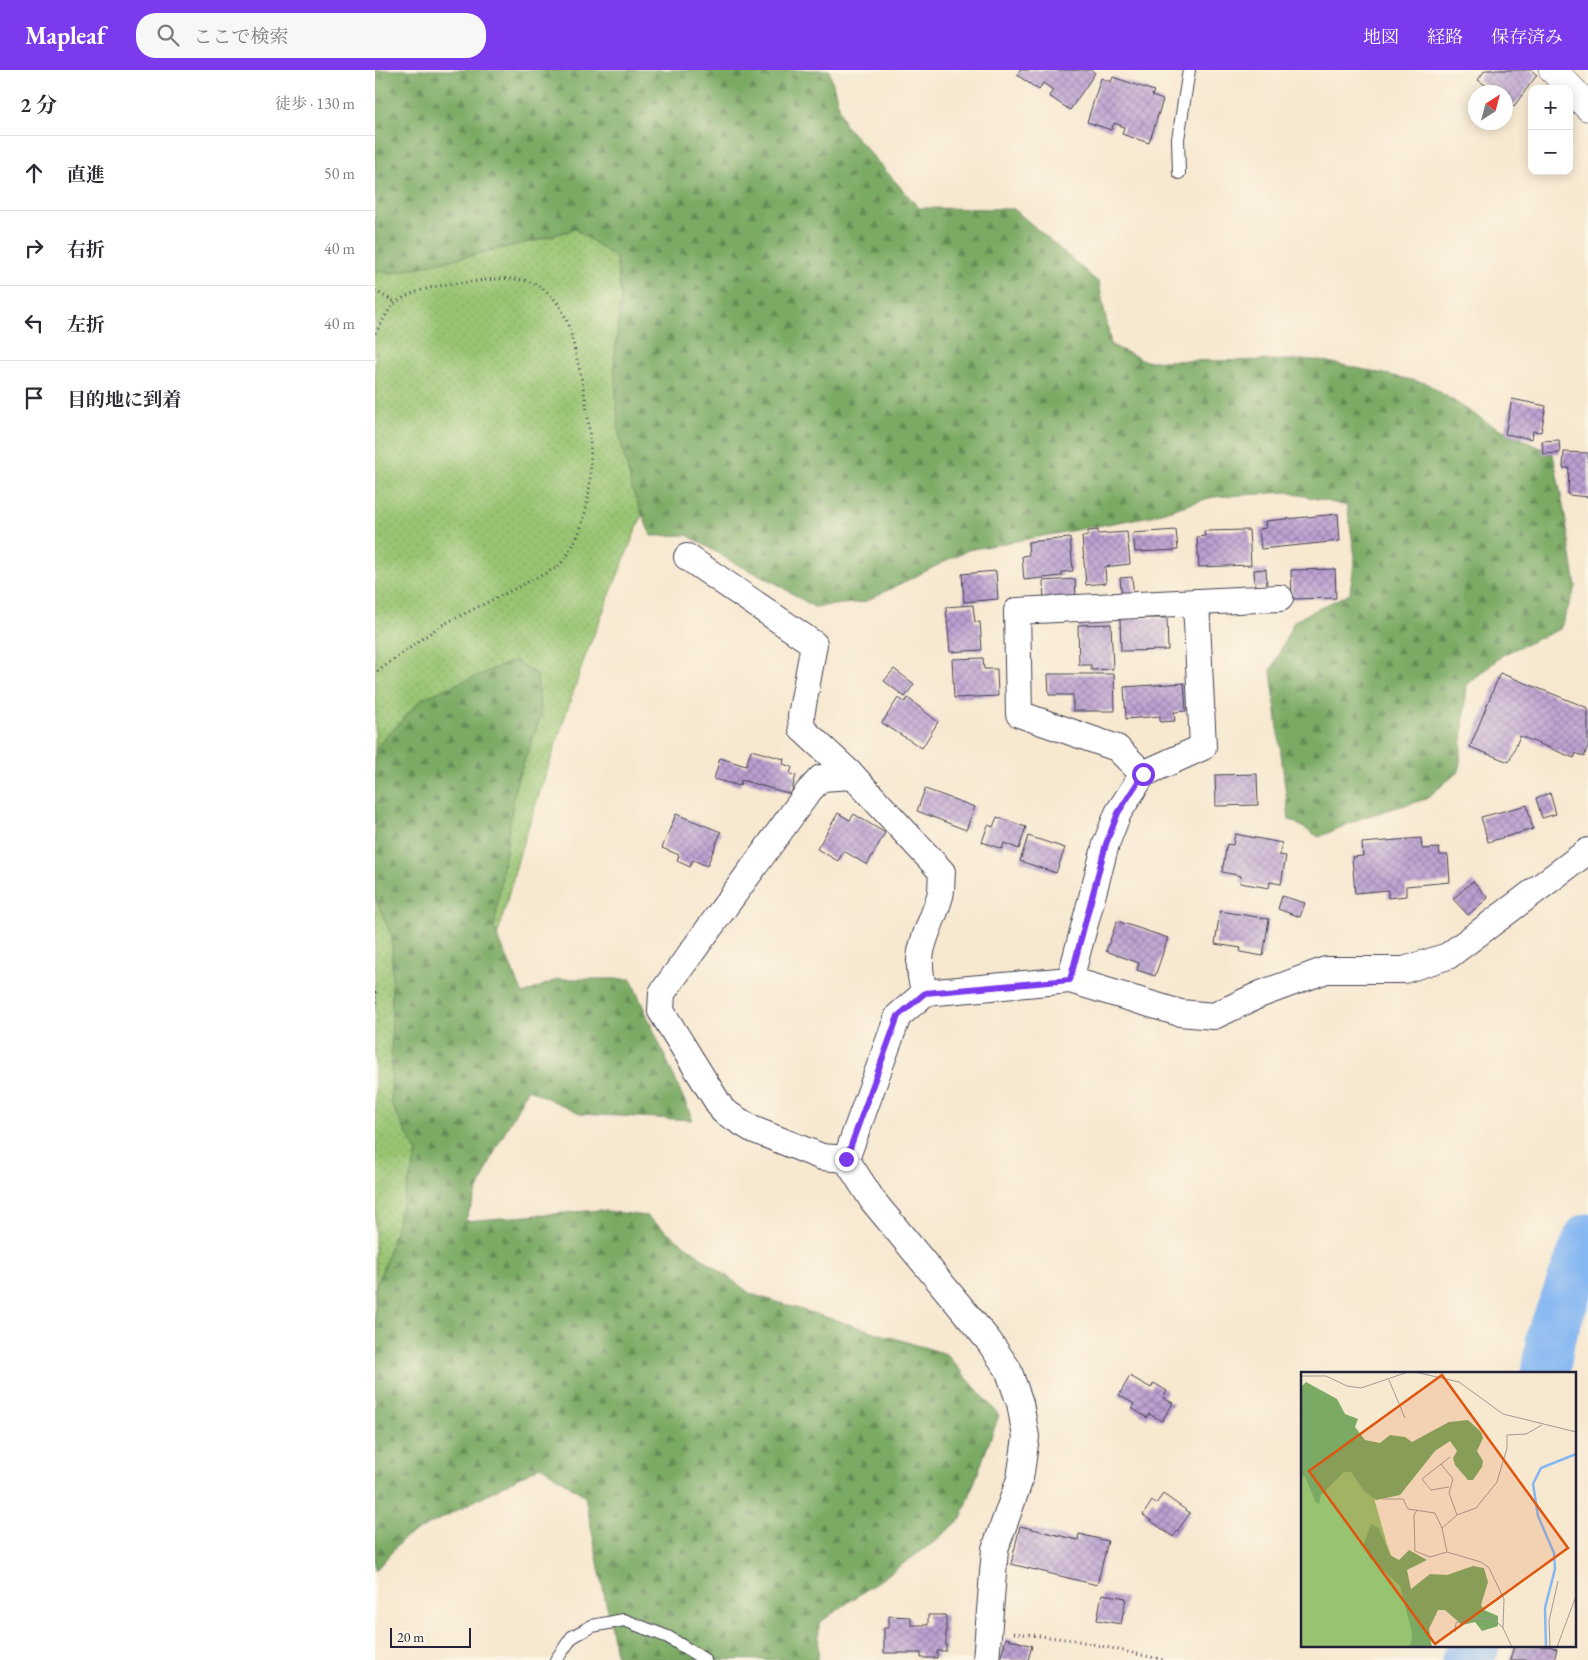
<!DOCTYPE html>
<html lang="ja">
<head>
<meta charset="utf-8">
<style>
  body { margin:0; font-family:"EB Garamond","Noto Serif JP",serif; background:#f7f7f7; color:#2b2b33 }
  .controls { position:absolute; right:15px; top:15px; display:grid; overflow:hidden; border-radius:10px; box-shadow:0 2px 12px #0003 }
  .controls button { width:45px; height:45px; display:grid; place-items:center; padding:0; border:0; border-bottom:1px solid #e1e1e2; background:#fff; color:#2b2b33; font:25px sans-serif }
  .compass { position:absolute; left:1093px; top:15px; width:45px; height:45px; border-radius:50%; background:#fff; box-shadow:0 2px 12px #0003; rotate:36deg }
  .scale { position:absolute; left:15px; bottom:12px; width:81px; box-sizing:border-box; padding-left:5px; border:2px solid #22223b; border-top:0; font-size:14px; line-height:18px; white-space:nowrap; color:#22223b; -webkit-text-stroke:4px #fcf5e5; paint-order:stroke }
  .stop { position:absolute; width:15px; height:15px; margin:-11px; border:4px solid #7c3aed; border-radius:50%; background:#fff }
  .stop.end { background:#7c3aed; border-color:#fff; box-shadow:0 1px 5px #0008 }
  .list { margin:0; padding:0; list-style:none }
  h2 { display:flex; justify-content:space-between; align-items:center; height:65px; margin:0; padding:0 20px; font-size:21px }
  h2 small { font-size:16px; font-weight:400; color:#7c7c81 }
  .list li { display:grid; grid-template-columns:32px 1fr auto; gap:15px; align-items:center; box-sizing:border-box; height:75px; padding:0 20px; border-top:1px solid #e1e1e2 }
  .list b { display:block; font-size:19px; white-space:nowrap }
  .list em { font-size:16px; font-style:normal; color:#7c7c81 }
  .icon { flex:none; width:28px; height:28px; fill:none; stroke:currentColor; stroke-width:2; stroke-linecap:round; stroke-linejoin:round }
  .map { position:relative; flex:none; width:1213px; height:1590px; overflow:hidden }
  header { display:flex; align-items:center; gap:30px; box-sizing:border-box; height:70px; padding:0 25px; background:#7c3aed; color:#fff }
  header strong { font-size:24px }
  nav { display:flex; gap:28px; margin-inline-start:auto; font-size:18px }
  .search { width:350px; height:45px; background:#f7f7f7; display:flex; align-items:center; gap:12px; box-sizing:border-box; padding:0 18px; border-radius:20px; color:#7c7c81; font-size:19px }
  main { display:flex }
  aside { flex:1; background:#fff }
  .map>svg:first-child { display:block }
  .grass { fill:url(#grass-dots); stroke:#5d7356 }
  .forest { fill:url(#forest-firs); stroke:#4e6650 }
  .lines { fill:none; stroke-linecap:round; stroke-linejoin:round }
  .river { stroke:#85b7f2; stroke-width:49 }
  .building { fill:url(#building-cross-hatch) }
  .service-casing { stroke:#424051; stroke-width:14 }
  .minor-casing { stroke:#424051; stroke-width:28 }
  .tertiary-casing { stroke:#424051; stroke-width:29 }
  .path { stroke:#424051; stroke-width:3; stroke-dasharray:1 4; stroke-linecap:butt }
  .service { stroke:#fff; stroke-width:12 }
  .minor { stroke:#fff; stroke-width:26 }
  .tertiary { stroke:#fff; stroke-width:28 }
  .route { stroke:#7c3aed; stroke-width:6 }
  .inset-river { fill:none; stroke:#85b7f2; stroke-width:2.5 }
  .inset-road { fill:none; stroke:#a29994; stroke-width:1 }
  .view { fill:#de560e; fill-opacity:0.15; stroke:#de560e; stroke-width:2.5 }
  .inset-edge { fill:none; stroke:#22223b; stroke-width:2.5 }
</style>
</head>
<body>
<header>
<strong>Mapleaf</strong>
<div class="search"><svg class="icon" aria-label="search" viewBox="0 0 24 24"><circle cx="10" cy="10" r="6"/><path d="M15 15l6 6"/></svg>ここで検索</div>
<nav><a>地図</a><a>経路</a><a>保存済み</a></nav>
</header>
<main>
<aside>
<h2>2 分<small>徒歩 · 130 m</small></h2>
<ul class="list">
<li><svg class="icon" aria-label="ahead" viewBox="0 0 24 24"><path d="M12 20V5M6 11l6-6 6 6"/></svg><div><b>直進</b></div><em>50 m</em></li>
<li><svg class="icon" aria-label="right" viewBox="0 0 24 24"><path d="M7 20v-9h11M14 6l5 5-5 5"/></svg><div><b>右折</b></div><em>40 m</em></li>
<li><svg class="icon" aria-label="left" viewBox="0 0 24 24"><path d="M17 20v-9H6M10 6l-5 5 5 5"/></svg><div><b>左折</b></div><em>40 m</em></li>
<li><svg class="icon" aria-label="arrive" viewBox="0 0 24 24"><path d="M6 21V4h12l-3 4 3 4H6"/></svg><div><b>目的地に到着</b></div></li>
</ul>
</aside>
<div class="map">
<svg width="1213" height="1590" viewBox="0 0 1213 1590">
  <defs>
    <pattern id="grass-dots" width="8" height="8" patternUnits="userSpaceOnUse" patternTransform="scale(1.25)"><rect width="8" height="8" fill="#98c472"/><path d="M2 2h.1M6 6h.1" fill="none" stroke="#83a864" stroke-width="1.8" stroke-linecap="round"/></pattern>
    <pattern id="forest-firs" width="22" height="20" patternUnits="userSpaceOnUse" patternTransform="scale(1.25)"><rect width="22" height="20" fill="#7aaa64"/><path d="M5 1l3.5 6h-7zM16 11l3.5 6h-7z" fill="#648a54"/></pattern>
    <pattern id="building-cross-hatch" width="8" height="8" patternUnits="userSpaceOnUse" patternTransform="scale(1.25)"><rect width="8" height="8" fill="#bba0d1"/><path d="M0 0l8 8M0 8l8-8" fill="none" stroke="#9882ab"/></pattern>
  </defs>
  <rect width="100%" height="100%" fill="#fcf5e5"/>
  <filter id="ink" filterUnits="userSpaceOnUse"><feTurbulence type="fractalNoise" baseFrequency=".02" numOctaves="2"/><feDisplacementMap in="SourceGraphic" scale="10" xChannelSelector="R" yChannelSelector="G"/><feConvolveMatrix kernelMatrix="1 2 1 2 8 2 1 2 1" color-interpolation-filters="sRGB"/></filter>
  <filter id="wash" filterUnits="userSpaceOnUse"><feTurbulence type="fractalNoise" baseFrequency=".0096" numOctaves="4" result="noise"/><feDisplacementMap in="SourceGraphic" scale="20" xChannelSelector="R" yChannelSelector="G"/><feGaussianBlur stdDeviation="1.12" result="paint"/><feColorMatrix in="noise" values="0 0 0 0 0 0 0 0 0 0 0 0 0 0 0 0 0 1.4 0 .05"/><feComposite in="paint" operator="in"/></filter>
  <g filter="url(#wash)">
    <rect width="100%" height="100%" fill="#f7e8d0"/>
    <!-- grass -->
    <path class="grass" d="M0 0 170 35 272 226 287 395 210 587 146 779 0 1315Z"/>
    <!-- forest -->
    <g class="forest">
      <path d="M0 0H454L469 54 544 138 639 139 724 213 736 275 771 291 944 290 1051 313 1113 353 1178 384 1190 446 1201 517 1185 559 1129 584 1092 615 1084 701 1051 729 989 747 944 767 914 749 896 601 919 551 975 523 980 486 972 436 912 422 838 427 776 446 593 480 489 532 439 537 397 511 359 493 312 465 276 466 257 419 243 358 239 292 246 228 241 188 200 159 159 171 18 203 0 201Z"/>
      <path d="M140 590 162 605 166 646 141 714 119 858 148 924 183 909H256L318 1050 205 1044 153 1019 121 1078 90 1151 224 1140 271 1146 376 1224 571 1284 624 1345 586 1449 559 1472 444 1553 443 1590 242 1589 210 1426 166 1396 29 1468 0 1501V1219L11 1191 42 1083 16 1034 17 867 0 827V679L48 628Z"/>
    </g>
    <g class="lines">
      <!-- river -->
      <g class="river">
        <path d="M1170 1304 1176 1266 1213 1168"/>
        <path d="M1091 1590 1100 1576"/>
      </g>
    </g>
    <g id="blocks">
      <!-- building -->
      <g class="building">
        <path d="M645 0H716L720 3 695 40 674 26 678 20 668 13 664 20 642 5Z"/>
        <path d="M1110 0H1156L1162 5 1139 36 1130 30V22H1120L1103 10Z"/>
        <path d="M738 7 779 21 777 26 788 30 774 73 747 64 749 57 739 53 736 60 712 52 726 8 736 12Z"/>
        <path d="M1137 329 1171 336 1166 362 1158 361 1157 369 1130 364Z"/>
        <path d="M1184 370 1185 383 1168 384 1167 371Z"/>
        <path d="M1189 382 1213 383V427L1193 425 1194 398H1188Z"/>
        <path d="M963 444 965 471 886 479 884 459 891 458 890 451Z"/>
        <path d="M723 460V464L752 462 755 494 730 497 731 513 711 515 707 467 713 466V461Z"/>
        <path d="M801 460 803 480 760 482 758 463Z"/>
        <path d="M874 460 876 495 824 497 822 467 830 466 829 461Z"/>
        <path d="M695 468 698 501 687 502V506L649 510 647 486 654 485 653 472Z"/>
        <path d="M891 499 892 517 880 518 879 500Z"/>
        <path d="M960 499 961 528 917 529 916 500Z"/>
        <path d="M621 501 623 529 589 532 587 504Z"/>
        <path d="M757 507 759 528 747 529 745 508Z"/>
        <path d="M700 509 701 529 669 531 668 511Z"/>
        <path d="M598 535 600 552H605L607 580 575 582 571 537Z"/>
        <path d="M745 548H792L793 580 746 581Z"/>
        <path d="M736 554 738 599 716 600V595H704L703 555Z"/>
        <path d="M608 588 609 599H622L623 626 579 628 577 589Z"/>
        <path d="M519 599 539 614 530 627 509 611Z"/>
        <path d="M1125 603 1213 638V676L1209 687 1201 683 1199 688 1145 666 1134 692 1095 677Z"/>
        <path d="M673 604H739L740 641H698V625H674Z"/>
        <path d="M809 613 811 641 799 642 800 651 785 652V646L751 649 749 617Z"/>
        <path d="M523 628 530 632 533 628 563 652 547 678 507 653Z"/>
        <path d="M376 680 409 689 408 694 417 697 415 704 421 705 416 724 366 710 365 716 339 709 345 688 371 696Z"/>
        <path d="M882 704 883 735 841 736 840 705Z"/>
        <path d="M550 719 600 737 591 760 542 741Z"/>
        <path d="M1175 723 1181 744 1167 748 1161 728Z"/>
        <path d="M1152 735 1158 759 1113 772 1106 747Z"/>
        <path d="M463 743 475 750 479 744 510 763 492 795 469 781 463 791 442 779Z"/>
        <path d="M301 744 346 762 332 796 318 790 315 797 302 791 304 785 287 778Z"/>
        <path d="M622 747 651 757 644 779 629 773 627 779 607 772 613 755 618 757Z"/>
        <path d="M860 764 907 773 904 785 911 786 906 814 895 812 894 818 865 813 866 806 847 802 852 774 858 775Z"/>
        <path d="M653 766 690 778 681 803 645 791Z"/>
        <path d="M1046 768 1047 779 1064 778 1065 785H1073L1075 812 1031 816V826L1013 828V820L980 823 977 787 988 786 987 773Z"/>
        <path d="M1098 811 1113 828 1093 845 1078 829Z"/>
        <path d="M907 826 930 833 925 847 903 839Z"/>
        <path d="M845 841 894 849 888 886 865 882 866 878 840 874Z"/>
        <path d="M742 851 793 868 780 906 762 900 764 893 731 881Z"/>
        <path d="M755 1306 776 1318 779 1313 792 1321 788 1328 798 1333 787 1351 774 1344 772 1348 757 1338 759 1334 744 1325Z"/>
        <path d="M788 1424 815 1443 798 1467 768 1445 777 1431 781 1434Z"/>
        <path d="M645 1456 703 1470 704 1464 733 1471 722 1515 636 1494Z"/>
        <path d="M727 1524 751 1528 746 1554 722 1550Z"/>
        <path d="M553 1545H571V1581H562V1588H546V1583H509V1558H514V1546L536 1547V1555H553Z"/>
        <path d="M631 1568 657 1576 653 1590H625Z"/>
        <path d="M1139 1576H1174L1182 1579 1179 1590H1135Z"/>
      </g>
    </g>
  </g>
  <g filter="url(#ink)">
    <use href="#blocks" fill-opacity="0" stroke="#424051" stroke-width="1"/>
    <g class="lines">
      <defs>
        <g id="service">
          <path d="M804 103 803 69 814 0"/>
          <path d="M181 1590 197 1567 217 1556 249 1550 293 1567 330 1590"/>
        </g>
        <g id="minor">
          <path d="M312 487 439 574 426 646 427 659 478 706 567 802C566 810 567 819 565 826 554 865 536 879 550 923"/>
          <path d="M768 704 742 678 644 644 642 541 905 528"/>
          <path d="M478 706 446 708 434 721 287 923 286 941 348 1041 377 1059 447 1087 471 1089 498 1131 613 1270 633 1299 645 1333 651 1367 645 1409 620 1479 611 1590"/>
          <path d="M695 910 731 774 743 743 768 704 828 677 821 532"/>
          <path d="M471 1089 523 946 550 923 695 910 805 943 839 946 886 924 951 900H1029L1073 886 1213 781"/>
        </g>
        <path id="tertiary" d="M1178 0 1213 37"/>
      </defs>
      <!-- service casing -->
      <use href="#service" class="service-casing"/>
      <!-- minor casing -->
      <use href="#minor" class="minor-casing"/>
      <!-- tertiary casing -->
      <use href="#tertiary" class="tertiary-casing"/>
      <!-- path -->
      <g class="path">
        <path d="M0 221 20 232"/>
        <path d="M0 263C8 253 12 239 22 232 40 218 72 214 94 212 120 209 150 203 171 221 192 238 195 261 201 285 217 348 230 445 183 497L65 556 0 603"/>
        <path d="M0 922V939"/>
        <path d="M639 1563 699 1570 789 1590"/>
      </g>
      <!-- service -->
      <use href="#service" class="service"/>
      <!-- minor -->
      <use href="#minor" class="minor"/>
      <!-- tertiary -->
      <use href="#tertiary" class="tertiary"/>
    </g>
  </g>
  <g class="lines" filter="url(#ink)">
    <!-- route -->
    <path class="route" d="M471 1089 523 946 550 923 695 910 731 774 743 743 768 704"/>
  </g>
  <!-- overview -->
  <g transform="translate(926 1302)">
    <rect width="275" height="275" fill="#f7e8d0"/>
    <path d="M30 89 56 102 71 119 86 172 116 253 112 275H0V97Z" fill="#98c472"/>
    <path d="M5 10 36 27 44 42 57 47 54 55 64 68 79 71 89 63 104 65 111 70 148 50 167 48 180 60 182 66 176 79 182 89 181 95 172 108H167L154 93 152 86 156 79 149 69 134 79 99 123 75 128 63 119 50 100H43L20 123 18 132 15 131 4 105 0 104V15ZM70 152 78 156 89 183 98 188 108 178 126 188 106 198 110 217 129 202 146 203 172 194 183 196 187 210 180 233 183 238 197 244V254L181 259 174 250 161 253 144 238H137L128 257 131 275H104L110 272 111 261 99 214 69 186 62 174Z" fill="#7aaa64"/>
    <path class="inset-river" d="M245 275 244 236 254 197 253 181 237 144 232 112 240 96 275 82"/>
    <path class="inset-road" d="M114 0 158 10 202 42 275 60M0 4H25L46 14 60 16 107 0M88 8 104 46M140 92 152 107 148 121 156 143M148 115 130 118 121 107 149 85M81 127H102L107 137 134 141 141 156M116 138 113 143 114 179 129 185 146 180 180 190 188 196 203 227 202 256 211 275M146 180 141 156 156 143 175 136 196 110 206 76V63L225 62 241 53M154 260 155 251 164 247 192 246 202 256M249 275 248 249 257 209M256 275 275 224"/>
    <path class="view" d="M141 3 267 176 134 272 8 99Z"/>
    <rect width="275" height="275" class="inset-edge"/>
  </g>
</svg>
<div class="controls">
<button>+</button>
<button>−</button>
</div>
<svg class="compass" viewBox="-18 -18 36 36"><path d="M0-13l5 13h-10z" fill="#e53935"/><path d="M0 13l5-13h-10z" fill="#7c7c81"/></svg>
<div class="scale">20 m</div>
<div class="stop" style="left:768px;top:704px"></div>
<div class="stop end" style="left:471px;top:1089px"></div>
</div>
</main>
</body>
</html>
